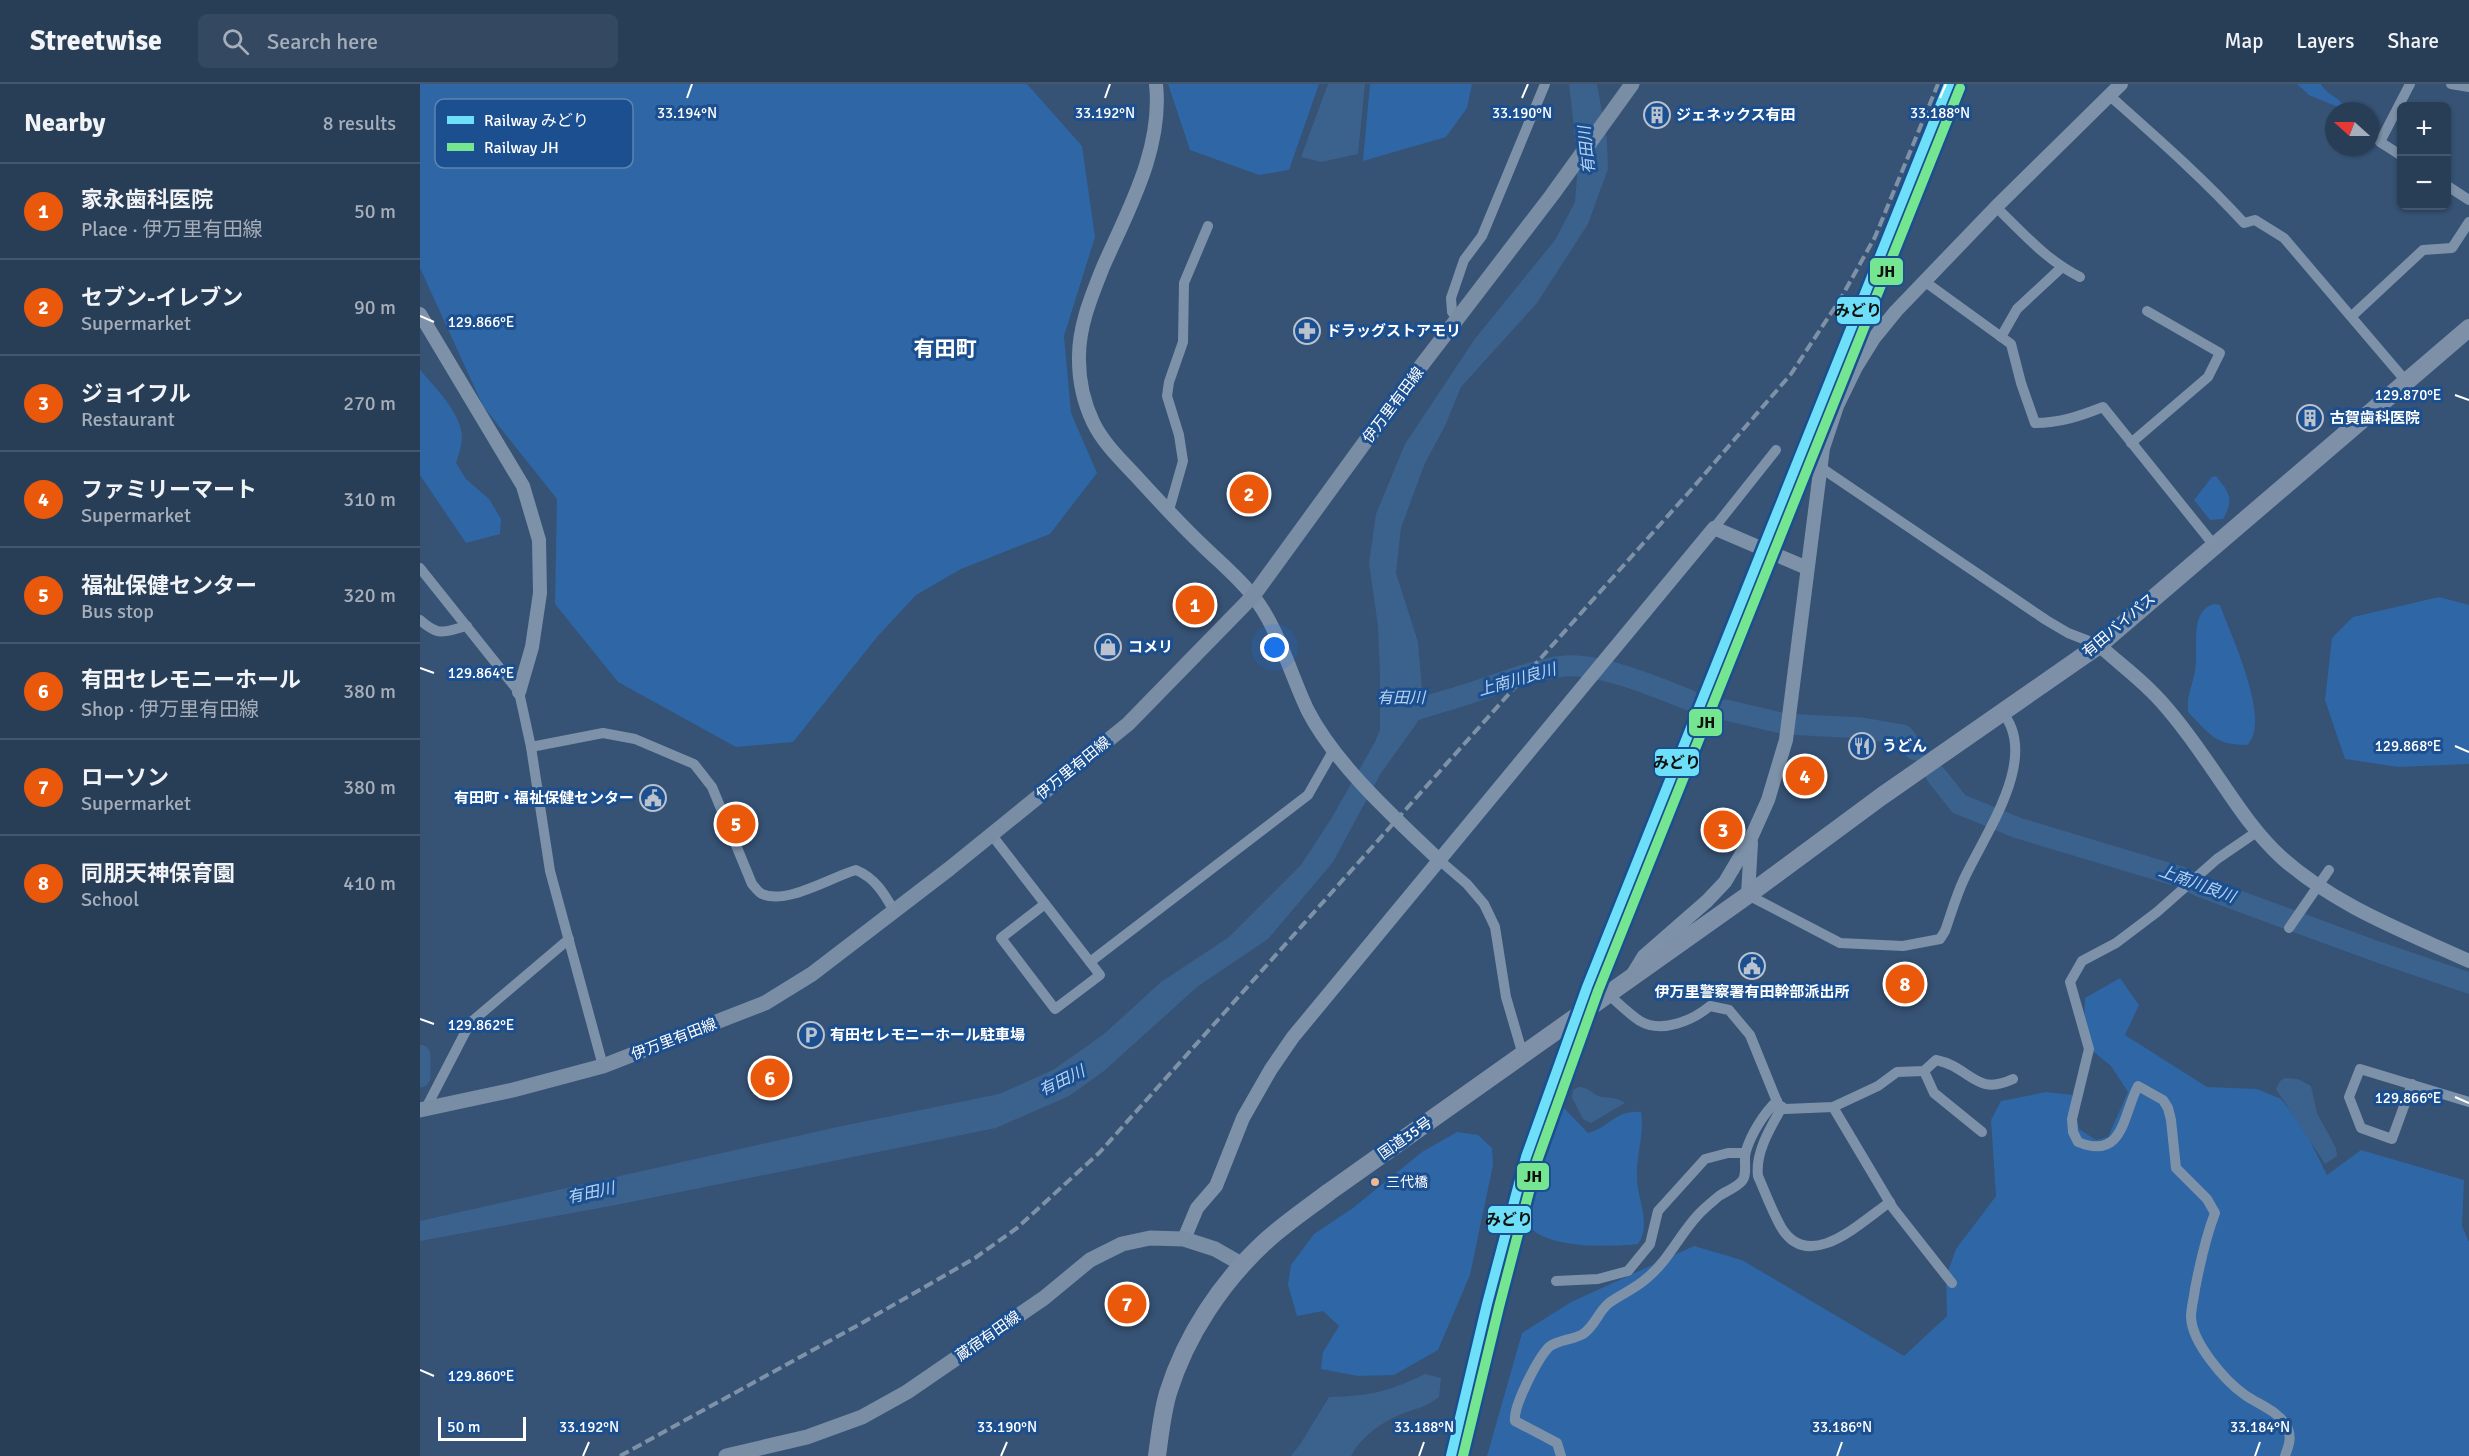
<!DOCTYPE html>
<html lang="en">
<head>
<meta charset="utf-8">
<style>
  body { margin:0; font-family:Signika,"Noto Sans JP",sans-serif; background:#344961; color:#f1f3f6 }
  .controls { position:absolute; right:18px; top:18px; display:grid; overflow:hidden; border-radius:9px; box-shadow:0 2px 4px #0004 }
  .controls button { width:54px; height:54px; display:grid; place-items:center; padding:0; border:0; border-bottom:2px solid #44576d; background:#283e57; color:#f1f3f6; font:30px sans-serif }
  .compass { position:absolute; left:1905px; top:18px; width:54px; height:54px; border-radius:50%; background:#283e57; box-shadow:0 2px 4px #0004; rotate:291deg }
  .scale { position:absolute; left:18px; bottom:15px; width:88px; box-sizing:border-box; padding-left:6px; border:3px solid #fff; border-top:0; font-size:16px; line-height:21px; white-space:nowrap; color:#fff; -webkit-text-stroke:4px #1b4f8f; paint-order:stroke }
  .you { position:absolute; left:855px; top:564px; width:21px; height:21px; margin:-15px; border:4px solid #fff; border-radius:50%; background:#1a73e8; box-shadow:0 0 0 9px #1a73e833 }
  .badge { display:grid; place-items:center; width:39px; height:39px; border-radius:50%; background:#ea580c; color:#fff; font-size:20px; font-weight:700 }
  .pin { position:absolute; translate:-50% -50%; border:3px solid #fff; box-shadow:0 2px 6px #0006 }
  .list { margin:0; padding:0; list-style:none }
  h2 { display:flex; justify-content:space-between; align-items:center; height:78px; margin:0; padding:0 24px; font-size:26px }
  h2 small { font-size:20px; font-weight:400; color:#a5aeba }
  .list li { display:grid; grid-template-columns:39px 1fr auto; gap:18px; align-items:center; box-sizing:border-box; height:96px; padding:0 24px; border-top:2px solid #44576d }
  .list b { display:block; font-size:22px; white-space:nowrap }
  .list p { margin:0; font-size:20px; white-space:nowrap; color:#a5aeba }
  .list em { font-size:20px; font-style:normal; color:#a5aeba }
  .icon { flex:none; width:33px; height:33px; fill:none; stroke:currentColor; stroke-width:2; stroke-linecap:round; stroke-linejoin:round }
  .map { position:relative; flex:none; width:2049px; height:1372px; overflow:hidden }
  header { display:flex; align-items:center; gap:36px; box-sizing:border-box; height:84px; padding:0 30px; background:#283e57; border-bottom:2px solid #44576d }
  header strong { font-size:28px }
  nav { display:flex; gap:33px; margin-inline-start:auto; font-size:21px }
  .search { width:420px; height:54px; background:#344961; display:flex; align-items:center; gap:15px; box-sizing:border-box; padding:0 21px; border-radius:9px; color:#a5aeba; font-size:22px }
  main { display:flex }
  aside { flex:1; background:#283e57 }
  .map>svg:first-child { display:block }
  .green { fill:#2f66a5 }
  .water { fill:#3b618d }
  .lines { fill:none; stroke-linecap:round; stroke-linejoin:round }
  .river { stroke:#3b618d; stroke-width:21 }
  .minor { stroke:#7d92a8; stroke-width:10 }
  .tertiary { stroke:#7d92a8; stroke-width:14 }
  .secondary { stroke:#798da4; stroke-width:15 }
  .trunk { stroke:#7e90a7; stroke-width:18 }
  .rail { stroke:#7e92a7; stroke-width:4; stroke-dasharray:10 4.5; stroke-linecap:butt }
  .rail-1-casing { stroke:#1b4f8f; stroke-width:15 }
  .rail-2-casing { stroke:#1b4f8f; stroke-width:15 }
  .rail-1 { stroke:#6ddff8; stroke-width:10 }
  .rail-2 { stroke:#74e692; stroke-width:10 }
  .ticks { fill:none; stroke:#fff; stroke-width:2 }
  .bus-dot { fill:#f1b78d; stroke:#1b4f8f; stroke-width:2 }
  .labels { text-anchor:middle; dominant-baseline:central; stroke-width:6; stroke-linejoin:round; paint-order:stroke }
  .bus-label { font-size:14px; fill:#fff; stroke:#1b4f8f; text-anchor:start }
  .poi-label { font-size:15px; font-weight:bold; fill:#fff; stroke:#1b4f8f; text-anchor:start }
  .street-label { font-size:15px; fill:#fff; stroke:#1b4f8f }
  .water-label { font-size:16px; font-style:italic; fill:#b5d3f5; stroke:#1b4f8f }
  .district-label { font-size:21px; font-weight:bold; fill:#fff; stroke:#1b4f8f }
  .key { fill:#1b4f8f; stroke:#5f84b1; stroke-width:1.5 }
  .key-label { font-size:16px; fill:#fff }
  .ticks-label { font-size:15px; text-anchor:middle; fill:#fff; stroke:#1b4f8f; stroke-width:6; stroke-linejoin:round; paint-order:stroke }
  .line-badge { stroke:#1b4f8f; stroke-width:2 }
  .pale-badge-label { font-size:16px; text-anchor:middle; font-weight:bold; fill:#111 }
</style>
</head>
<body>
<header>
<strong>Streetwise</strong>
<div class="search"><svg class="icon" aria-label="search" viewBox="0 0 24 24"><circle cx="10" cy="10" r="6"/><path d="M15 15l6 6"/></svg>Search here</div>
<nav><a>Map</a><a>Layers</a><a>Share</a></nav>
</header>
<main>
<aside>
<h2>Nearby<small>8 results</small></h2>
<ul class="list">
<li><span class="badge">1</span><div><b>家永歯科医院</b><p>Place · 伊万里有田線</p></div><em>50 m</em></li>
<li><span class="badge">2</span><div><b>セブン-イレブン</b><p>Supermarket</p></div><em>90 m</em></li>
<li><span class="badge">3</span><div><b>ジョイフル</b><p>Restaurant</p></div><em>270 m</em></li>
<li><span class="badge">4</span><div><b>ファミリーマート</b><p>Supermarket</p></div><em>310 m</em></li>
<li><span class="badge">5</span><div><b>福祉保健センター</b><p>Bus stop</p></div><em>320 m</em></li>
<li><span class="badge">6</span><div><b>有田セレモニーホール</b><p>Shop · 伊万里有田線</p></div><em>380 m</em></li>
<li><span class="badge">7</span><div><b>ローソン</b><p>Supermarket</p></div><em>380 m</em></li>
<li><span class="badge">8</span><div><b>同朋天神保育園</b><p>School</p></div><em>410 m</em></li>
</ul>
</aside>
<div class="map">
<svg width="2049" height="1372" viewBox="0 0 2049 1372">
  <rect width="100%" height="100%" fill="#365274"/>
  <!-- green -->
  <g class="green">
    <path d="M0 0H607L662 62 675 153 644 252 651 329 677 389 630 450 541 485 496 511 457 553 373 658 316 663 198 598 135 520 137 415 63 322 0 184Z"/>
    <path d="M748 0H899L869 86 839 91 770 66Z"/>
    <path d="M950 0H1052L1047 24 1026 53 943 77Z"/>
    <path d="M1877 0H1901C1908 13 1922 13 1925 26L1889 11Z"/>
    <path d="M0 286C15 303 40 328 42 351 42 361 39 370 36 379L46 395 69 415 81 435 80 450 46 459 0 391Z"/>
    <path d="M1796 392C1810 409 1814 416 1803 435L1790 436 1774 416 1792 393Z"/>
    <path d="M2019 513 2049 521V680L1978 683 1925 675 1905 616 1912 554 1933 533Z"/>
    <path d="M1795 520 1800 521C1810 549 1853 639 1827 661 1794 661 1790 650 1768 628 1767 609 1772 604 1775 587 1779 567 1768 525 1795 520Z"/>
    <path d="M1700 894 1719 921 1705 951 1787 1003 1837 1005 1861 1015 1883 1043 1907 1091 1941 1066 2044 1096 2042 1142 2049 1158V1372H1067L1102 1249 1151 1218 1274 1162 1322 1176 1484 1272 1527 1232 1526 1193 1536 1165 1576 1112 1571 1036 1581 1017 1626 1008 1652 1011 1659 1045 1676 1056 1688 1053 1708 1008 1691 982 1663 959 1665 914Z"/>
    <path d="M1142 1022 1168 1049C1191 1043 1194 1026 1221 1028 1225 1049 1216 1071 1217 1093 1217 1116 1232 1139 1218 1160 1192 1163 1110 1167 1104 1131 1102 1118 1125 1055 1130 1037L1135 1027Z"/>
    <path d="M1037 1048 1058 1051 1072 1064 1073 1081 1050 1191 1018 1266 974 1291 938 1292 901 1285 903 1268 919 1242 903 1227 877 1232 868 1201 871 1181 894 1150 933 1124 1002 1068Z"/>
  </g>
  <!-- water -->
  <g class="water">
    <path d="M908 0H945L938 70 901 78 881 73Z"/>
    <path d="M1149 0H1177L1187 56 1188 85 1168 140 1117 219 1041 303 1025 342 1005 379 981 444 976 489 998 558 1003 616 997 639 961 689 913 778 848 855 777 903 684 987 649 1012 576 1044 196 1121 0 1157V1137L417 1043 579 1010 633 986 684 950 741 898 809 853 881 781 911 735 955 658 960 645V592L958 542 949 479 956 430 985 360 1054 256 1135 156 1155 118 1158 79Z"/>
    <path d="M1865 994 1878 995 1891 1002 1897 1029 1916 1064 1917 1072 1905 1080 1856 1005 1860 997Z"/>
    <path d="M1159 1003C1169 1003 1173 1011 1181 1013 1191 1014 1197 1013 1205 1019L1171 1039 1163 1035 1152 1014 1153 1006Z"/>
    <path d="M1005 1290 1021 1294 1019 1313C1009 1321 1002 1323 990 1327 966 1335 943 1350 931 1372H871L881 1359 909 1313C951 1312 967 1308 1005 1290Z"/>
  </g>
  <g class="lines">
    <!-- river -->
    <g class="river">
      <path d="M1306 626 1365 640 1442 644 1483 651 1495 666"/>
      <path d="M974 635C996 624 1020 619 1044 611 1073 602 1115 585 1145 582 1179 579 1237 603 1269 616"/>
      <path d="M1516 691 1539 720 1598 744 1761 793 1781 803 1958 868 2049 899"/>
      <path d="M0 971V993"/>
    </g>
    <!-- minor -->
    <g class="minor">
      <path d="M2031 0 2049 3"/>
      <path d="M1690 12C1736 53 1782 93 1824 139L1835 136 1864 154 1985 296"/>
      <path d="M1982 72 1960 58 1990 0"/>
      <path d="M2026 101 2049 116"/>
      <path d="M1576 123C1603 149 1626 176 1660 193"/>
      <path d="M1504 197 1591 260 1601 299 1615 339C1640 339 1660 332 1683 323L1793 460"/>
      <path d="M1932 232 2003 166 2032 164 2049 138"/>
      <path d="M1038 234 1032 228 1031 214 1044 176 1062 152 1125 0"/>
      <path d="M1581 253 1597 225 1641 184"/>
      <path d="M1711 359 1788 293 1800 269 1727 227"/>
      <path d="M1400 383 1626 536 1648 549 1679 561"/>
      <path d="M749 426 763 377 759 351 747 312 749 298 763 258 764 199 788 142"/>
      <path d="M1294 444 1356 366"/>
      <path d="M0 484 99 608 111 663 130 787 183 982"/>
      <path d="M0 536C19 553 23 548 47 542"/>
      <path d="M111 663 183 649 215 655 274 680 292 703 332 800C335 803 338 808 342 810 367 821 411 793 436 786 455 794 464 809 474 827"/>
      <path d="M1838 747 1797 775 1737 828 1696 859 1662 877 1650 898 1669 965 1652 1035 1653 1048 1658 1058C1704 1077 1703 1030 1718 1002L1743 1016 1748 1024 1751 1036 1756 1084 1787 1115 1795 1129C1785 1155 1780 1179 1775 1205 1774 1214 1771 1224 1771 1233 1772 1259 1805 1297 1825 1311 1839 1321 1861 1328 1868 1345 1872 1355 1868 1363 1865 1372"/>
      <path d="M571 750 670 878 888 711 913 667"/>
      <path d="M1018 775 1047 800 1064 820 1075 843 1086 913 1103 971"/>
      <path d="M1328 811 1420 859 1483 862 1520 855 1525 847C1531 830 1536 812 1544 795 1564 751 1622 672 1581 627"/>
      <path d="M625 820 581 854 635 925 680 891 670 878"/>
      <path d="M1869 844 1909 786"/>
      <path d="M1188 910C1198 919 1209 930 1220 937 1242 950 1273 936 1290 922L1309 926 1330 951 1358 1020 1365 1025 1413 1023 1458 1002 1477 988 1504 987 1516 976C1551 983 1555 1013 1593 995"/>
      <path d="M1504 987 1514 1009 1562 1048"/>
      <path d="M1992 1000 1972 1055 1941 1044 1929 1013 1940 985 2049 1018"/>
      <path d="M1362 1023C1351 1043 1335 1068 1338 1092 1345 1108 1352 1127 1361 1143 1389 1190 1441 1138 1470 1118"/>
      <path d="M1413 1023 1473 1124 1532 1199"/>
      <path d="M6 1024 50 939 149 855"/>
      <path d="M1136 1197 1178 1195 1208 1187 1230 1160 1238 1127 1285 1075 1308 1069H1325"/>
      <path d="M1141 1372 1137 1359 1095 1337C1093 1322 1118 1274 1129 1263 1137 1256 1153 1256 1163 1250 1175 1242 1178 1228 1189 1219 1201 1210 1215 1205 1227 1194 1248 1177 1260 1150 1278 1131 1284 1124 1292 1118 1299 1112 1306 1107 1316 1104 1322 1097 1328 1090 1323 1076 1326 1067 1331 1050 1344 1029 1357 1017"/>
    </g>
    <!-- tertiary -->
    <g class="tertiary">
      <path d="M736 0C743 65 708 126 683 183 671 213 658 244 659 276 659 297 664 319 673 338 683 359 701 376 716 392 737 415 758 438 780 459 797 476 817 492 832 511 857 540 871 592 888 627 916 681 974 733 1018 775"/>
      <path d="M0 230 103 402 119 456 120 509 112 563 99 608"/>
      <path d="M1679 561C1695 576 1714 590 1730 606 1750 625 1768 650 1784 673 1809 708 1830 745 1862 774 1916 822 1984 847 2049 877"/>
      <path d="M1328 811 1331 759"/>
      <path d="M1213 890 1224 872 1287 817 1305 798 1331 754 1348 716 1366 656 1403 364 1417 322 1436 283 1454 254 1476 227 1576 123 1701 0"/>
      <path d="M764 1155 777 1124 796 1102 823 1034 851 985 873 953 1294 444 1387 484"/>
    </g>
    <!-- secondary -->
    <g class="secondary">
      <path d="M0 1026 93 1006 183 982 345 919 392 890 529 785 708 640 833 512 985 303 1132 111 1212 0"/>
      <path d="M306 1372 387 1353 442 1333 487 1308 624 1214 670 1176 702 1160 730 1154 764 1155 795 1165 823 1181"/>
    </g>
    <!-- trunk -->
    <path class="trunk" d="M737 1372C740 1351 742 1329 748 1309 766 1251 802 1197 847 1156 866 1139 888 1124 909 1108L1328 811 1462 712 1679 561 2049 244"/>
    <!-- rail -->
    <path class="rail" d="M200 1372 442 1239 555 1174 597 1144 680 1068 1270 407 1371 290 1421 214 1455 153 1518 0"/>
    <defs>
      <path id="rail-1" d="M1031 1372 1067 1220 1106 1073 1167 903 1529 0"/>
      <path id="rail-2" d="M1043 1372 1079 1223 1117 1077 1178 907 1540 4"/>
    </defs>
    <!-- rail-1 casing -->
    <use href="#rail-1" class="rail-1-casing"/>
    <!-- rail-2 casing -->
    <use href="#rail-2" class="rail-2-casing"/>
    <!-- rail-1 -->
    <use href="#rail-1" class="rail-1"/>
    <!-- rail-2 -->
    <use href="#rail-2" class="rail-2"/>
  </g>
  <!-- ticks -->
  <path class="ticks" d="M267 14 272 0M685 14 690 0M1102 14 1108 0M1520 14 1526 0M0 232 14 238M2035 311 2049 316M0 584 14 589M2035 662 2049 668M0 935 14 940M2035 1013 2049 1019M0 1286 14 1292M163 1372 169 1358M581 1372 587 1358M999 1372 1004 1358M1417 1372 1422 1358M1835 1372 1840 1358"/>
  <!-- icons -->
  <defs>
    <symbol id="building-ring" viewBox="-11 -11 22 22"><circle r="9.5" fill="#1b4f8f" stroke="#b9c2ce" stroke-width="1.5"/><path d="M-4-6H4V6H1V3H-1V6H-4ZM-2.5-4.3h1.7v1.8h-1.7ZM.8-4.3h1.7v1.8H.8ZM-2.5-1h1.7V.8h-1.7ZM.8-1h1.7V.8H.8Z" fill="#b9c2ce"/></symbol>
    <symbol id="pharmacy-ring" viewBox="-11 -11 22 22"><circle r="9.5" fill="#1b4f8f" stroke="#b9c2ce" stroke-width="1.5"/><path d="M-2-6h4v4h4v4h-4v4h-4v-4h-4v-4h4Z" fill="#b9c2ce"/></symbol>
    <symbol id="shop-ring" viewBox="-11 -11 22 22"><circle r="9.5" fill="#1b4f8f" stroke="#b9c2ce" stroke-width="1.5"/><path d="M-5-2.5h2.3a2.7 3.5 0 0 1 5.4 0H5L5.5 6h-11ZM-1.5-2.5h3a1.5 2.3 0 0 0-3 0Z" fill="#b9c2ce"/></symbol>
    <symbol id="restaurant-ring" viewBox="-11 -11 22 22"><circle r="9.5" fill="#1b4f8f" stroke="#b9c2ce" stroke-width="1.5"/><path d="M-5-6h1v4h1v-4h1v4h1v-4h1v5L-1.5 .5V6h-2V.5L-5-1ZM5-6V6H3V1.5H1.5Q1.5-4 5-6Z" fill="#b9c2ce"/></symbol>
    <symbol id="civic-ring" viewBox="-11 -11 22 22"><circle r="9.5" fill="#1b4f8f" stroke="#b9c2ce" stroke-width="1.5"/><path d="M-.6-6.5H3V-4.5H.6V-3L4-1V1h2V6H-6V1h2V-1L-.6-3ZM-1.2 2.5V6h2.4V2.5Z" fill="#b9c2ce"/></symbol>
    <symbol id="parking-ring" viewBox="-11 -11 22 22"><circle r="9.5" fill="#1b4f8f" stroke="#b9c2ce" stroke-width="1.5"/><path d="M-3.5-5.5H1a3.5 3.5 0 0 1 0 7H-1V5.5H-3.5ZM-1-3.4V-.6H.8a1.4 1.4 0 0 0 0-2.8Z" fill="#b9c2ce"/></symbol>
  </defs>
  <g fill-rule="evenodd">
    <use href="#building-ring" x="1222" y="16" width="30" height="30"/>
    <use href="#pharmacy-ring" x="872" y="232" width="30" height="30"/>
    <use href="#building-ring" x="1875" y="319" width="30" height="30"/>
    <use href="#shop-ring" x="673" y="548" width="30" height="30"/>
    <use href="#restaurant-ring" x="1427" y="647" width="30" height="30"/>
    <use href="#civic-ring" x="218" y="699" width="30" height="30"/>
    <use href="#civic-ring" x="1317" y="867" width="30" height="30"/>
    <use href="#parking-ring" x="376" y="936" width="30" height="30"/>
  </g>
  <!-- markers -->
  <circle class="bus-dot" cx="955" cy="1098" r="5"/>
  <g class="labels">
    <!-- bus labels -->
    <g class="bus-label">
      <text x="966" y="1098">三代橋</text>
    </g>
    <!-- poi labels -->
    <g class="poi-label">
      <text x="1256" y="31">ジェネックス有田</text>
      <text x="906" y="247">ドラッグストアモリ</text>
      <text x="1910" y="334">古賀歯科医院</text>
      <text x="708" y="563">コメリ</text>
      <text x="1462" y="662">うどん</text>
      <text x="214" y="714" text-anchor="end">有田町・福祉保健センター</text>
      <text x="1332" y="908" text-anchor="middle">伊万里警察署有田幹部派出所</text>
      <text x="410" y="951">有田セレモニーホール駐車場</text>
    </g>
    <!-- street labels -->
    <g class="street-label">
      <text transform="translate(973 321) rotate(-53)">伊万里有田線</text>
      <text transform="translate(1699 541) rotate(-40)">有田バイパス</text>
      <text transform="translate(653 684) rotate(-39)">伊万里有田線</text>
      <text transform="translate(254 955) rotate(-21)">伊万里有田線</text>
      <text transform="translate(985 1054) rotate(-35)">国道35号</text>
      <text transform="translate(568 1252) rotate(-35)">蔵宿有田線</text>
    </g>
    <!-- water labels -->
    <g class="water-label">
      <text transform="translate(1167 66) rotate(-96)">有田川</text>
      <text transform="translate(1097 596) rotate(-16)">上南川良川</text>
      <text x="981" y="614">有田川</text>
      <text transform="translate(1777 800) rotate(20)">上南川良川</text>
      <text transform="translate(642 997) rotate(-26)">有田川</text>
      <text transform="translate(171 1109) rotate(-12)">有田川</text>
    </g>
    <!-- district labels -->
    <g class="district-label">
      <text x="525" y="265">有田町</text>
    </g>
  </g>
  <!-- legend -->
  <rect x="15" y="15" width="198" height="69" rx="9" class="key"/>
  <rect x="27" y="32" width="27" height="8" fill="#6ddff8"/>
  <rect x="27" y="59" width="27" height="8" fill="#74e692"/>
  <g class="key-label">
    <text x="64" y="42">Railway みどり</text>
    <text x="64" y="69">Railway JH</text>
  </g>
  <g class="ticks-label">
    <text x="685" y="34">33.192°N</text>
    <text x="1102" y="34">33.190°N</text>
    <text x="1520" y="34">33.188°N</text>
    <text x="267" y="34">33.194°N</text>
    <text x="61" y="243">129.866°E</text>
    <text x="1988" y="316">129.870°E</text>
    <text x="61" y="594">129.864°E</text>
    <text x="1988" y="667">129.868°E</text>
    <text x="61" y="946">129.862°E</text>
    <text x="1988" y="1019">129.866°E</text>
    <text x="61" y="1297">129.860°E</text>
    <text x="169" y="1348">33.192°N</text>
    <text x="587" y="1348">33.190°N</text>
    <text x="1004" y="1348">33.188°N</text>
    <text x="1422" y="1348">33.186°N</text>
    <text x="1840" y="1348">33.184°N</text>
  </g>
  <g class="line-badge">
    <rect x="1449" y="173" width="35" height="29" rx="6" fill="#74e692"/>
    <rect x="1416" y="212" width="45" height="29" rx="6" fill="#6ddff8"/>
    <rect x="1268" y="624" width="35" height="29" rx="6" fill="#74e692"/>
    <rect x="1234" y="664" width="46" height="29" rx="6" fill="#6ddff8"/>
    <rect x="1096" y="1078" width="34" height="29" rx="6" fill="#74e692"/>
    <rect x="1067" y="1121" width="45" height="29" rx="6" fill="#6ddff8"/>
  </g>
  <g class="pale-badge-label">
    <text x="1466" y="193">JH</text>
    <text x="1438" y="232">みどり</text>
    <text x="1286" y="644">JH</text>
    <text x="1257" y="684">みどり</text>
    <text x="1113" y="1098">JH</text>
    <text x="1089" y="1141">みどり</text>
  </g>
</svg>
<div class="controls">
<button>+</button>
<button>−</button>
</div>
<svg class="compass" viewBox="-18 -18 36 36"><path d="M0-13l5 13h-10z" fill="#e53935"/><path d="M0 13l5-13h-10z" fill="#a5aeba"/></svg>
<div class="scale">50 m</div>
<div class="you"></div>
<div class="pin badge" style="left:775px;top:521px">1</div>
<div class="pin badge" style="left:829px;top:410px">2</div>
<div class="pin badge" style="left:1303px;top:746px">3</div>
<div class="pin badge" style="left:1385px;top:692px">4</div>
<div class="pin badge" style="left:316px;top:740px">5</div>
<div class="pin badge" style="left:350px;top:994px">6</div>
<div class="pin badge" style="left:707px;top:1220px">7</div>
<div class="pin badge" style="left:1485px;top:900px">8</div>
</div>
</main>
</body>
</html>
